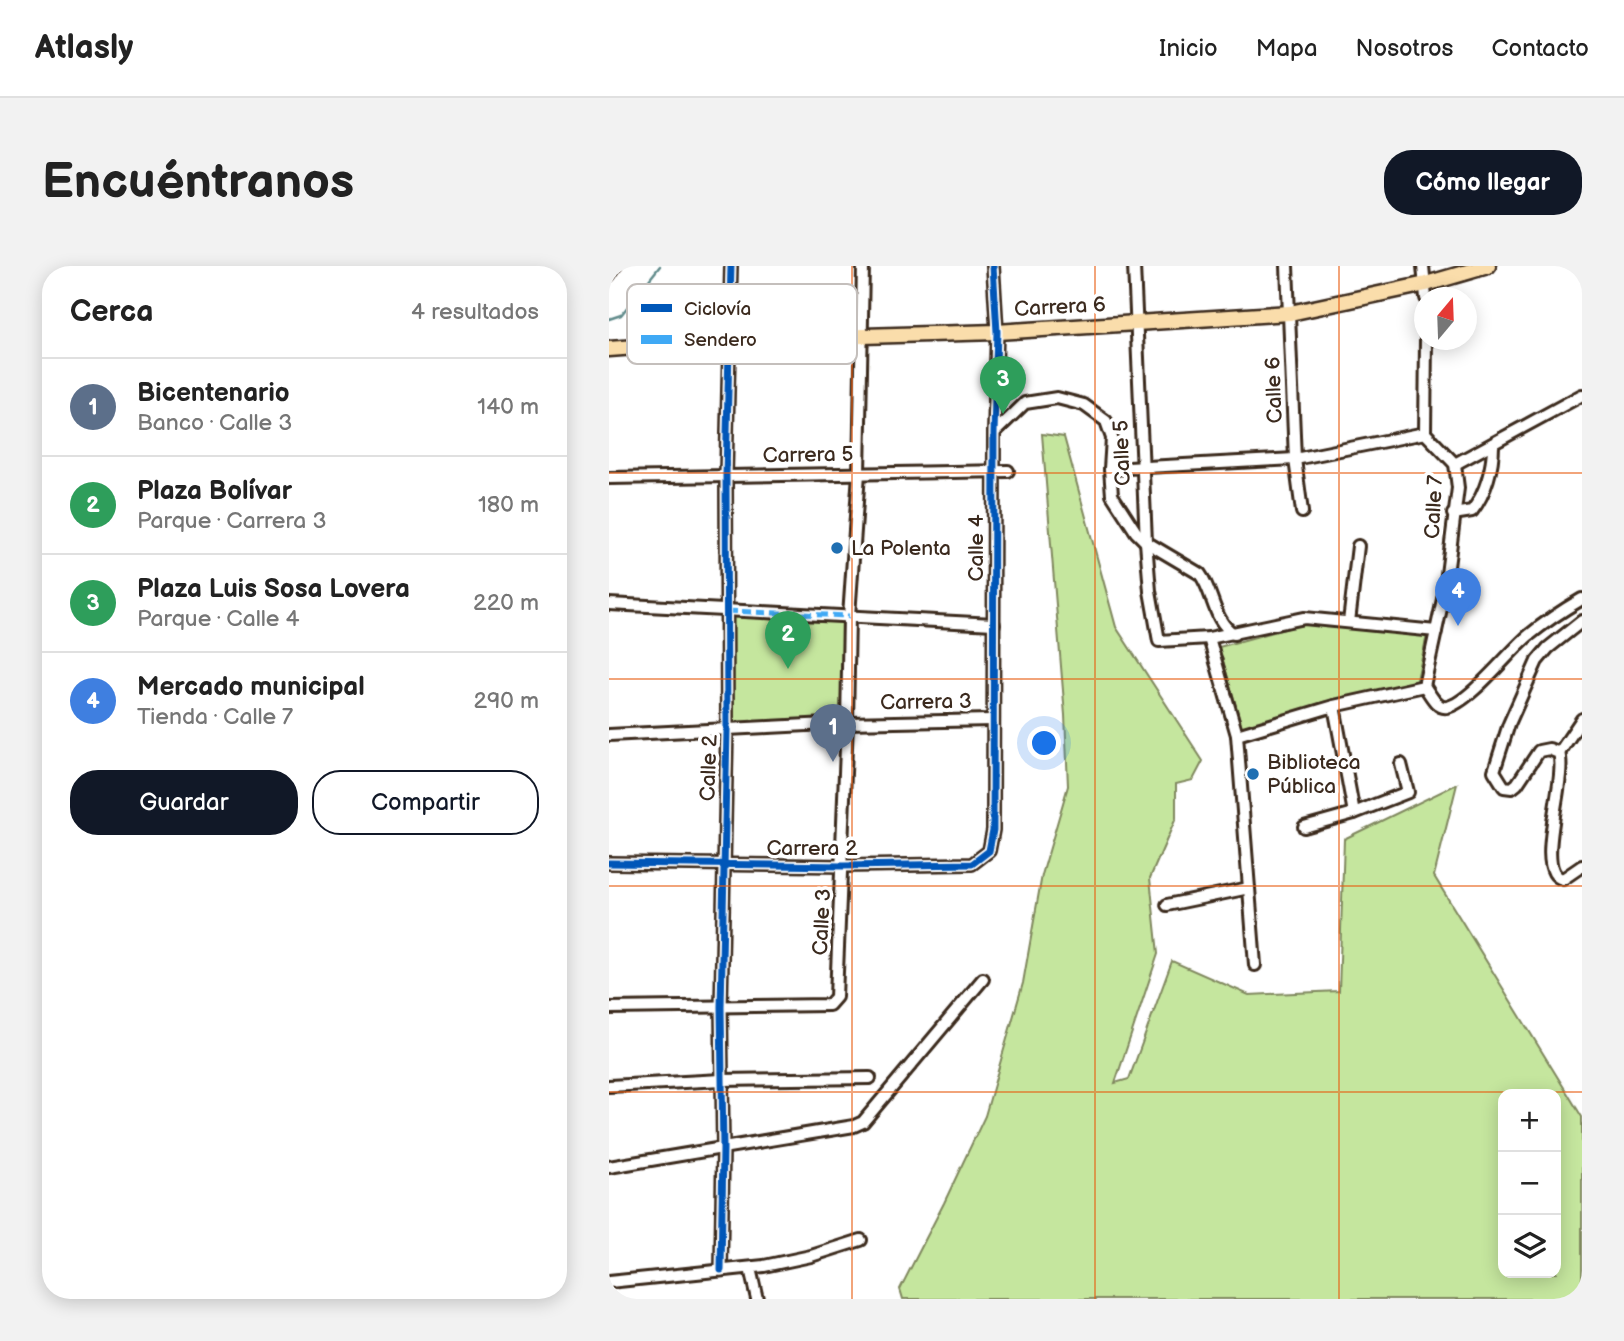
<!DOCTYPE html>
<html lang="es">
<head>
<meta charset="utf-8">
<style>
  body { margin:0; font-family:"Balsamiq Sans",sans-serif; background:#f2f2f2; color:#222 }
  .controls { position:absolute; right:21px; bottom:21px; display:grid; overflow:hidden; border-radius:14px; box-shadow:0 4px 18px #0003 }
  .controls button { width:63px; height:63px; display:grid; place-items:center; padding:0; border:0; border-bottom:2px solid #e0e0e0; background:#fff; color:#222; font:35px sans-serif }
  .compass { position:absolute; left:805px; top:21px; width:63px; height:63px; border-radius:50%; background:#fff; box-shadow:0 4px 18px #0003; rotate:19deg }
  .you { position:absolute; left:436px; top:478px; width:24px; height:24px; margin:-18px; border:5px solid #fff; border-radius:50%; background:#1a73e8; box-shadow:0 0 0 10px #1a73e833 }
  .badge { display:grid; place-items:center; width:46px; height:46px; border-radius:50%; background:#111827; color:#fff; font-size:23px; font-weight:700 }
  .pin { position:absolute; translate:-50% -58px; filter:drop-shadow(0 2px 4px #0008) }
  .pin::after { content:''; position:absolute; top:37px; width:24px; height:21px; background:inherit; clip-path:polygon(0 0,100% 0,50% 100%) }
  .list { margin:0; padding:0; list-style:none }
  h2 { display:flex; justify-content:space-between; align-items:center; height:91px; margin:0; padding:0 28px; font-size:30px }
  h2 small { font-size:23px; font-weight:400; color:#767676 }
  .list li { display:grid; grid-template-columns:46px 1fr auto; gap:21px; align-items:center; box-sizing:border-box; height:98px; padding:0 28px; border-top:2px solid #e0e0e0 }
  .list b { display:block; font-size:26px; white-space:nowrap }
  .list p { margin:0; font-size:23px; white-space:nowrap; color:#767676 }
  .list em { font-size:23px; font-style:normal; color:#767676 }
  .actions { display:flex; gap:14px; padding:21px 28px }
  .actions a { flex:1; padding:16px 0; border:2px solid #111827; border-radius:28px; text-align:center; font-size:24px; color:#111827 }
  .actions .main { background:#111827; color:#fff }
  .icon { flex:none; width:38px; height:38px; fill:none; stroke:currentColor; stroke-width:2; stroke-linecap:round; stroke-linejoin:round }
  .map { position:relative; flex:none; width:973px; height:1033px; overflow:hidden; border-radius:28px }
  header { display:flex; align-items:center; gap:42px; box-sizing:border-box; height:98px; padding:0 35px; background:#fff; border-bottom:2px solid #e0e0e0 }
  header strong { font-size:33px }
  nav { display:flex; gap:38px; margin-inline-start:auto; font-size:24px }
  .intro { display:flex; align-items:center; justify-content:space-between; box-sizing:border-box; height:168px; padding:0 42px }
  h1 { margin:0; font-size:49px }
  .button { padding:18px 32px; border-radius:28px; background:#111827; color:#fff; font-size:24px; font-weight:700 }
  main { display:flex; gap:42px; padding:0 42px }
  aside { flex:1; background:#fff; border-radius:28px; box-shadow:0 4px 18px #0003 }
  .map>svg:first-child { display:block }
  .green { fill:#c5e69e; stroke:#80885e; stroke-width:2; fill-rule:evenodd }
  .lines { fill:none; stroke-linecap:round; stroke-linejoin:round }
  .stream { stroke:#618b8b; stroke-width:2.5 }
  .minor-casing { stroke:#3b2a1e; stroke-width:16 }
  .major-casing { stroke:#3b2a1e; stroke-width:19 }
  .minor { stroke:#fff; stroke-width:10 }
  .major { stroke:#faddab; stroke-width:14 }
  .quiet { stroke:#3fa9f5; stroke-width:5; stroke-dasharray:10 5; stroke-linecap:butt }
  .cycleway-casing { stroke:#fff; stroke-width:11 }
  .cycleway { stroke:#0057b8; stroke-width:7 }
  .grid { fill:none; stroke:#e8590c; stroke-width:2; stroke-opacity:0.55 }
  .poi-dot { fill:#1f6fb2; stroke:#fff; stroke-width:2.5 }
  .labels { text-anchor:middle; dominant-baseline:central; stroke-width:7; stroke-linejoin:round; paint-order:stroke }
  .street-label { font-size:21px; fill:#3b2a1e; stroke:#fff }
  .poi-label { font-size:21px; fill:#3b2a1e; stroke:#fff; text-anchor:start }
  .key { fill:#fff; stroke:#c4bfbc; stroke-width:2 }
  .key-label { font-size:19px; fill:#3b2a1e }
</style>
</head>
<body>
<header>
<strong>Atlasly</strong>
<nav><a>Inicio</a><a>Mapa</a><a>Nosotros</a><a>Contacto</a></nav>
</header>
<div class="intro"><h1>Encuéntranos</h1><a class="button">Cómo llegar</a></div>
<main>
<aside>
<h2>Cerca<small>4 resultados</small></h2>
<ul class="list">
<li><span class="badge" style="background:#5c6f8a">1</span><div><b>Bicentenario</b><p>Banco · Calle 3</p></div><em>140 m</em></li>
<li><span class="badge" style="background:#2e9e5b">2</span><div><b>Plaza Bolívar</b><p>Parque · Carrera 3</p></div><em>180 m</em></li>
<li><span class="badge" style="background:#2e9e5b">3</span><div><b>Plaza Luis Sosa Lovera</b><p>Parque · Calle 4</p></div><em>220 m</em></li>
<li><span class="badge" style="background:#3f7fe0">4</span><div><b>Mercado municipal</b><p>Tienda · Calle 7</p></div><em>290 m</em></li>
</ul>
<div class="actions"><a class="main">Guardar</a><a>Compartir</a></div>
</aside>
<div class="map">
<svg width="973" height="1033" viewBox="0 0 973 1033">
  <rect width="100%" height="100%" fill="#fff"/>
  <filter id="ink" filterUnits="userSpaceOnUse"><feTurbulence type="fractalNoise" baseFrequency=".0143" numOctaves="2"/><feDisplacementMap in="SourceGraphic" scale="14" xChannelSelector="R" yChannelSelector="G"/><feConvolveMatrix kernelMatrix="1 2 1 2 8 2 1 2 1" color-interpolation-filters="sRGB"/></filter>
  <g filter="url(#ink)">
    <!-- green -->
    <g class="green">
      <path d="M433 168 455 171 507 361 594 495 584 514 567 518V552L541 612 549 688 506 817 520 813 563 695 640 729 730 725 735 573 848 518 825 610 973 851V1033H294L291 1023 335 937 376 850 414 717 433 609 459 520 456 449ZM894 828H947V1007H894Z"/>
      <path d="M118 345 240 350 238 457 118 464Z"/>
      <path d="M697 357 818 369 807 418 714 436 634 464 610 381Z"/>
    </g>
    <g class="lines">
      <!-- stream -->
      <path class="stream" d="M0 53 12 49 51 0"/>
      <defs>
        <g id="minor">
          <path d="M525 0 537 276 541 325 550 375 600 372 695 352 827 365"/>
          <path d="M678 0 686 193 693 246"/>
          <path d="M814 0 817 32"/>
          <path d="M0 9 6 0"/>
          <path d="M385 167 416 137 448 132 475 139 497 155 503 172 501 203 503 229 527 266 537 276 591 308C605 327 604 355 625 368"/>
          <path d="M846 198 973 129"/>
          <path d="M501 203 686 193 816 167"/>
          <path d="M0 212 399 205"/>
          <path d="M844 248 863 245C877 227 884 201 884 179"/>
          <path d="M0 338 385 358"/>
          <path d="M973 355 939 382 928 395 900 458 885 505 895 521 903 522 908 518 930 485 940 483 950 487C959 513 923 607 954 613L973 600"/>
          <path d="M740 356 749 280"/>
          <path d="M600 372 628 469 646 699"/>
          <path d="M815 420 836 324 849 222 846 198 816 167 817 74"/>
          <path d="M815 420C821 427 827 443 838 441 860 437 900 386 919 370 936 356 954 344 973 333"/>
          <path d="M725 440 745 547"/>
          <path d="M0 469 238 457 383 454"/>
          <path d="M628 469 725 440 815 420"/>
          <path d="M950 487 973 453"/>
          <path d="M695 561 745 547 799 526 792 498"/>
          <path d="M0 597 234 600 363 598 380 585 384 564 385 167 388 66 384 0"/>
          <path d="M558 639 640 622"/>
          <path d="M0 742 220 739 227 731 238 457 240 350 250 207 254 0"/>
          <path d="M0 820 113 814 261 812"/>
          <path d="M0 901 245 860 254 856 374 713"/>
          <path d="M141 1002 148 1033"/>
          <path d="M112 1004 114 883 112 741 118 464 117 209 122 0"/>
          <path d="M0 1016 155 1000 202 990 252 974"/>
        </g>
        <path id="major" d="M0 83 121 74 388 66 681 47 817 18 879 0"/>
      </defs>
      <!-- minor casing -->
      <use href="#minor" class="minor-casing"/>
      <!-- major casing -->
      <use href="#major" class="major-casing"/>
      <!-- minor -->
      <use href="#minor" class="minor"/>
      <!-- major -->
      <use href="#major" class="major"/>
      <!-- quiet -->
      <path class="quiet" d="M118 345 240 350"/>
      <defs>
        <g id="cycleway">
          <path d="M0 597 234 600 363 598 380 585 384 564 385 167 388 66 384 0"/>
          <path d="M112 1004 114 883 112 741 118 464 117 209 122 0"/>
        </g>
      </defs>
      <!-- cycleway casing -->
      <use href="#cycleway" class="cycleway-casing"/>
      <!-- cycleway -->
      <use href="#cycleway" class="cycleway"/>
    </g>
  </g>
  <!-- grid -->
  <path class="grid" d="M243 0V1033M486 0V1033M730 0V1033M0 207H973M0 413H973M0 620H973M0 826H973"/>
  <!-- markers -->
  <g class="poi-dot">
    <circle cx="228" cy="282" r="7"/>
    <circle cx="644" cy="508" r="7"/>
  </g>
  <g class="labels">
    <!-- street labels -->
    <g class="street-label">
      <text transform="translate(451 41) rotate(-3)">Carrera 6</text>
      <text transform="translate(665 124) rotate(-92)">Calle 6</text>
      <text transform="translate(513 187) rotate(-92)">Calle 5</text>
      <text transform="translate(199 189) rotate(-1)">Carrera 5</text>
      <text transform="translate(825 241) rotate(-87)">Calle 7</text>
      <text transform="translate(367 282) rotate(-90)">Calle 4</text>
      <text transform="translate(317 436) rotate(-1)">Carrera 3</text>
      <text transform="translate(100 502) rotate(-88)">Calle 2</text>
      <text x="203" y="582">Carrera 2</text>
      <text transform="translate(213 656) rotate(-87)">Calle 3</text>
    </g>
    <!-- poi labels -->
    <g class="poi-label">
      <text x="242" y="282">La Polenta</text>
      <text x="658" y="496">Biblioteca<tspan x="658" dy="24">Pública</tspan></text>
    </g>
  </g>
  <!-- legend -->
  <rect x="18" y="18" width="230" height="80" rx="10" class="key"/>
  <rect x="32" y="38" width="31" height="8" fill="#0057b8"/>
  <rect x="32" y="69" width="31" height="9" fill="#3fa9f5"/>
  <g class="key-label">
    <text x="75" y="49">Ciclovía</text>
    <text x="75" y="80">Sendero</text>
  </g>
</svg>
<div class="controls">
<button>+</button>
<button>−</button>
<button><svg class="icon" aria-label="layers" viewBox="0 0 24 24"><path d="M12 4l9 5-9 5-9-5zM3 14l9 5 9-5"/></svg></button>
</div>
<svg class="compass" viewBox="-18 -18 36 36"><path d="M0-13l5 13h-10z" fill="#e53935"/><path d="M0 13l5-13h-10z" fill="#767676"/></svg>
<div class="you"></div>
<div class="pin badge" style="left:224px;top:496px;background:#5c6f8a">1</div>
<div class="pin badge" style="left:179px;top:403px;background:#2e9e5b">2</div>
<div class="pin badge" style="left:394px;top:148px;background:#2e9e5b">3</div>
<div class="pin badge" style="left:849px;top:360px;background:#3f7fe0">4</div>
</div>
</main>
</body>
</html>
